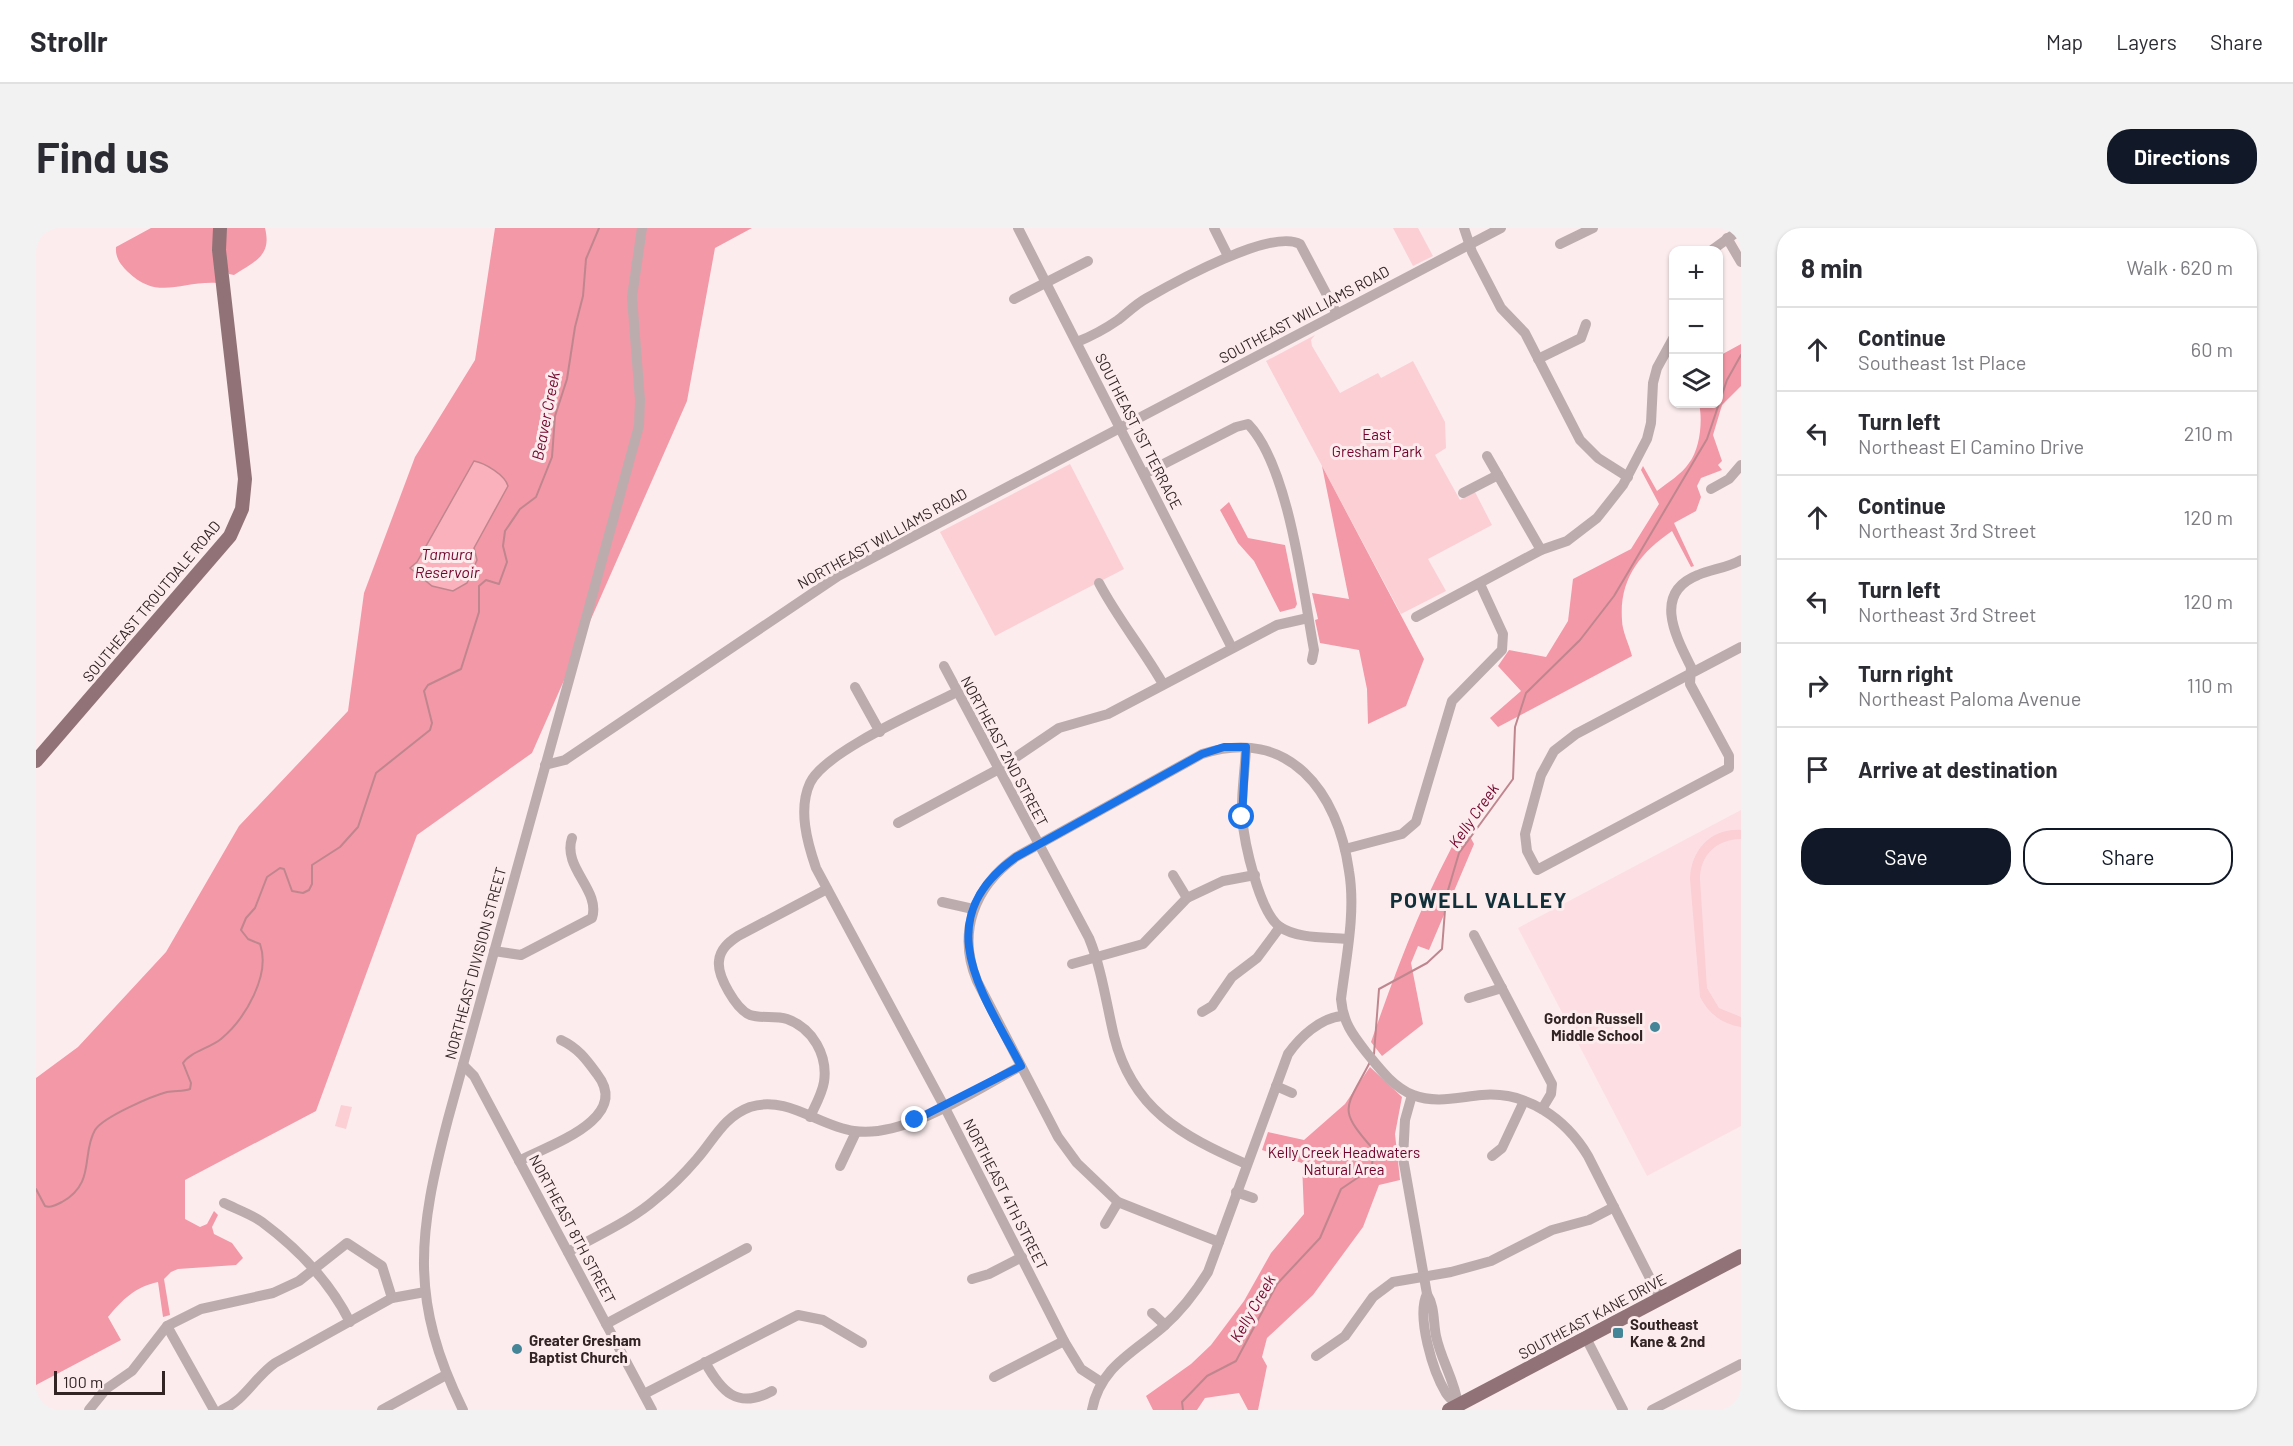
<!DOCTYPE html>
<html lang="en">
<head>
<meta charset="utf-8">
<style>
  body { margin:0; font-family:Barlow,sans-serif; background:#f2f2f3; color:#2b2b33 }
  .controls { position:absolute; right:18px; top:18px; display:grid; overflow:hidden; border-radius:12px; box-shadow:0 2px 4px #0004 }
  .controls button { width:54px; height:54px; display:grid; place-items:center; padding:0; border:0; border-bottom:2px solid #e1e1e2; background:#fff; color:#2b2b33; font:30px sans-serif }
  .scale { position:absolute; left:18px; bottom:15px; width:111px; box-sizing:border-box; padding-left:6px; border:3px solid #322325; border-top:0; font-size:16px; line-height:21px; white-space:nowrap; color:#322325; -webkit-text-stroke:4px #fcecee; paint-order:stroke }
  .stop { position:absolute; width:18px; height:18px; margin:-14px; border:4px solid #1a73e8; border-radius:50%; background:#fff }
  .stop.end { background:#1a73e8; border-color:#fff; box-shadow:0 2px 6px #0008 }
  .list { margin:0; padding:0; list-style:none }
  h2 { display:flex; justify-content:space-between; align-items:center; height:78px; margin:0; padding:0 24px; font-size:26px }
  h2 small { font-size:20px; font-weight:400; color:#7c7c81 }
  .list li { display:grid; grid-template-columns:39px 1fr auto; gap:18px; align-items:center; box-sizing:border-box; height:84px; padding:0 24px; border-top:2px solid #e1e1e2 }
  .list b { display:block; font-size:22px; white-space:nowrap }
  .list p { margin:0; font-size:20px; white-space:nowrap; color:#7c7c81 }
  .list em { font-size:20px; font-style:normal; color:#7c7c81 }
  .actions { display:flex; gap:12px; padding:18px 24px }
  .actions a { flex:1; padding:14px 0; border:2px solid #111827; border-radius:24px; text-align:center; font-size:21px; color:#111827 }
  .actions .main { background:#111827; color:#fff }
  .icon { flex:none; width:33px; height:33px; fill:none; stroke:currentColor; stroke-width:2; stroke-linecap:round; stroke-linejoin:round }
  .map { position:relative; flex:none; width:1705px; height:1182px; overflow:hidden; border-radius:24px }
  header { display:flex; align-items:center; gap:36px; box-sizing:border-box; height:84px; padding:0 30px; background:#fff; border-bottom:2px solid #e1e1e2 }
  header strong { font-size:28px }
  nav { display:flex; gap:33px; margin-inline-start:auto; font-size:21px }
  .intro { display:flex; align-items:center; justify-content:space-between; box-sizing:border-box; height:144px; padding:0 36px }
  h1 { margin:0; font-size:42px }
  .button { padding:15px 27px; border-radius:24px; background:#111827; color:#fff; font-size:21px; font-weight:700 }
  main { display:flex; gap:36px; padding:0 36px }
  aside { flex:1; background:#fff; border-radius:24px; box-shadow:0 2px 4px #0004 }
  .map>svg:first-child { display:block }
  .built { fill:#fddfe3 }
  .green { fill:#fbcfd4 }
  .forest { fill:#f398a6 }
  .water { fill:#fbb1bb; stroke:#bf868e; stroke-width:1.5 }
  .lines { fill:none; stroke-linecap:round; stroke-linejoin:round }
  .stream { stroke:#bf868e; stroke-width:2 }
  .minor { stroke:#bdacae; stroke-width:10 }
  .major { stroke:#917377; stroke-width:14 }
  .route { stroke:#1a73e8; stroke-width:8 }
  .poi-dot { fill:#448598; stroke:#fcecee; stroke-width:2 }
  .labels { text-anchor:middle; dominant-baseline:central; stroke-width:6; stroke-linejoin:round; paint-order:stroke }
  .street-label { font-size:15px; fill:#322325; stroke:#fcecee }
  .park-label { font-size:15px; fill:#71012a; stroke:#fcecee }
  .poi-label { font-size:15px; font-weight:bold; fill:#322325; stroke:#fcecee; text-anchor:start }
  .water-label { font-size:16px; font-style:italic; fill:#73062c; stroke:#fcecee }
  .district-label { font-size:21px; font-weight:bold; letter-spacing:1.5px; fill:#113039; stroke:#fcecee }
</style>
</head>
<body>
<header>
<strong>Strollr</strong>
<nav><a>Map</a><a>Layers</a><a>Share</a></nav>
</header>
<div class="intro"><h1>Find us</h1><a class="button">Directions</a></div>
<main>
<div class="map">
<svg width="1705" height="1182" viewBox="0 0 1705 1182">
  <rect width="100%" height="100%" fill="#fcecee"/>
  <!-- built -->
  <path class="built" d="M1705 582V898L1611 948 1482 700Z"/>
  <!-- green -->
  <g class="green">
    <path d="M1357 0H1382L1397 28 1377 38Z"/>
    <path d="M1279 107 1275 112 1276 118 1304 165 1342 145 1345 150 1377 133 1409 194 1410 220 1399 227 1424 272 1439 264 1456 297 1392 331 1410 363 1365 386 1230 133Z"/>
    <path d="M1034 236 1088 341 959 408 904 304Z"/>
    <path d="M1705 602V611C1681 611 1664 627 1664 651L1671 760 1683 780 1705 789V799C1686 796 1673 786 1664 769L1654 651C1655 622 1675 600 1705 602Z"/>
    <path d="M305 877 316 879 310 901 299 898Z"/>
  </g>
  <!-- forest -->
  <g class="forest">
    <path d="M115 0H179L181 55C144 53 122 73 92 44 85 37 79 30 80 19Z"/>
    <path d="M189 0H229C236 28 219 33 198 47L193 46 189 37Z"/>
    <path d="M459 0H716L679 20 651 173 496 525 381 607 280 883 149 952V991L164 999 171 996 178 983 182 987 176 999 178 1006 196 1015 207 1030 200 1037 142 1041 135 1044 128 1051 134 1087 127 1089 122 1054C99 1059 87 1071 72 1089L85 1112 0 1157V850L42 819 130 724 203 598 312 483 328 365 379 229 439 132Z"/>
    <path d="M1705 116V158L1686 177 1677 207 1686 233 1682 237 1686 242 1665 250 1661 258 1665 269 1660 283 1638 295 1658 338 1655 339 1636 303C1604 325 1583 351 1586 392 1586 403 1593 416 1596 428L1462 499 1454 490 1485 463 1462 438 1473 422 1510 429 1532 393 1537 351 1595 321 1623 276 1605 242 1607 238 1621 263C1631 255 1646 246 1653 235 1664 221 1667 192 1663 176H1682L1683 128Z"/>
    <path d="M1286 238 1388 431 1370 478 1332 496 1331 461 1323 422 1284 415 1279 392 1282 391 1276 365 1313 371Z"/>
    <path d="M1193 274 1212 310 1249 317 1261 376 1259 380 1244 384 1218 333 1202 315 1184 282Z"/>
    <path d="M1428 597 1438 616 1393 722 1382 718 1375 735 1387 796 1346 828 1335 814C1361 739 1389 665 1428 597Z"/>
    <path d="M1334 839 1366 869 1359 906 1364 952 1343 957 1327 999 1277 1067 1231 1110 1226 1129 1231 1138 1222 1182H1212L1203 1165 1169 1170 1161 1182H1117L1110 1168 1155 1136 1175 1117 1208 1073 1235 1025 1268 986 1266 935 1226 922 1232 904 1268 912 1309 876Z"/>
  </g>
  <!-- water -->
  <path class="water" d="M438 233C449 235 469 247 472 258L438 320 441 332 434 348 431 355 417 363 396 358 374 340 381 334Z"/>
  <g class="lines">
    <!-- stream -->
    <g class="stream">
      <path d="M1338 826 1343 761 1391 735 1406 721 1410 669 1423 625 1477 551 1479 499 1490 465 1544 412 1578 368 1671 211 1691 152 1705 127"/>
      <path d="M0 961 9 978C15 980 20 977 26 974 60 955 45 926 59 902 67 889 116 868 131 864 139 862 147 864 154 861L155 855 147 835C154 824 174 820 185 811 209 791 235 747 224 716L212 711 205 702 210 690 219 680 231 649 244 640 248 641 256 663 267 665 273 662 276 656V637L304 619 322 599 340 545 394 502 396 495 388 463 392 457 425 441 443 384V358L450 352 463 356 471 334 467 318 469 303 484 281 500 269 516 229 519 188 531 151 539 99 547 68 550 31 563 0"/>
      <path d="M1147 1182 1146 1174 1171 1148 1200 1133 1241 1056 1284 1010 1305 961 1336 940 1337 921C1300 879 1310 881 1334 834"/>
    </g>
    <!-- minor -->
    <g class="minor">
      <path d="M982 0 1196 420"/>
      <path d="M1178 0 1192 28"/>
      <path d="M1428 0 1436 24 1465 80 1489 105 1544 212 1562 230 1592 249"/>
      <path d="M1691 10 1705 34"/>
      <path d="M1524 16 1557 0"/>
      <path d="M1676 22 1705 1"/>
      <path d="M978 71 1052 33"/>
      <path d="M1041 114C1056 108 1069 101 1082 92 1091 85 1100 76 1111 70 1139 54 1236 0 1264 16L1301 86"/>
      <path d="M1502 131 1545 110 1550 96"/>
      <path d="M1451 228 1505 322"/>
      <path d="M1108 246 1200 199 1212 196C1253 238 1267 363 1278 422L1276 432"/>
      <path d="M1675 261 1693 251 1705 237"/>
      <path d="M1427 265 1462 247"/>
      <path d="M1705 332C1691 340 1676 341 1662 347 1616 365 1640 409 1655 439L1654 456 1693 528V540L1501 642 1491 623 1489 606 1505 547 1518 523 1540 506 1705 419"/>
      <path d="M1063 355C1082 391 1107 421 1127 456"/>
      <path d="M1380 389 1505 322 1531 313 1561 290 1587 257 1611 211 1615 195 1617 155 1621 140 1638 109"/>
      <path d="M908 438 1053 710C1066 742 1070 774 1078 808 1096 881 1146 908 1210 936"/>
      <path d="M819 459 844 504"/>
      <path d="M921 464C888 481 789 523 774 555 762 581 771 614 780 640L908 878 1028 1113 1045 1141 1065 1154"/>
      <path d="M1210 520C1209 542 1205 566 1206 588 1208 614 1223 684 1244 699 1262 711 1290 709 1311 711"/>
      <path d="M509 537 529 532 802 348 1465 0"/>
      <path d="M862 595 961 542 1023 500 1072 486 1241 397 1272 390"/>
      <path d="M1309 621 1366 606 1380 594 1416 473 1466 422 1467 406 1444 356"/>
      <path d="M1137 647 1151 670"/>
      <path d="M906 674 937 681"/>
      <path d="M1438 707 1516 856 1515 866 1506 881"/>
      <path d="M458 723 485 727 556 690C565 662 526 640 536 610"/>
      <path d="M1036 736 1107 716 1151 670 1187 653 1219 647"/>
      <path d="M1433 770 1466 760"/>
      <path d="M1166 784 1176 778 1196 749 1221 730 1244 699"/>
      <path d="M427 837 438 848 616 1182"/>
      <path d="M1240 858 1256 865"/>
      <path d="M1376 867 1369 892 1367 930 1391 1066C1399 1079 1397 1093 1400 1108 1405 1132 1419 1153 1422 1177"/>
      <path d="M774 889C779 878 786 866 788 854 792 828 777 800 751 791 739 787 726 791 714 787 700 781 681 748 683 733 684 721 693 714 702 708L791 661"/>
      <path d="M1456 928 1466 920 1488 873"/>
      <path d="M483 933C513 917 596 891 561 846 550 831 542 820 525 812"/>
      <path d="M804 938 820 904"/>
      <path d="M1200 964 1217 970"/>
      <path d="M188 975C200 981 215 986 226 994 261 1020 294 1054 314 1094"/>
      <path d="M1069 996 1082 974"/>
      <path d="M1183 1014 1082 974 1041 935 1022 909 941 753C921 705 938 659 980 629L1166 526C1253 498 1302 564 1313 643 1320 684 1310 730 1305 771 1307 794 1316 806 1330 824 1343 840 1357 859 1377 867 1400 876 1423 869 1446 867 1491 863 1530 891 1552 928L1624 1070"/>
      <path d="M532 1024C562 1007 595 993 621 970 635 959 648 946 660 932 678 912 687 889 714 879 752 867 782 898 818 903 869 911 941 861 985 838"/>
      <path d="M936 1051 953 1046 986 1029"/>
      <path d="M1391 1066C1380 1088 1397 1144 1410 1165 1413 1170 1419 1174 1423 1179"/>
      <path d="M1116 1085 1129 1097"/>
      <path d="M570 1096 711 1020"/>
      <path d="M131 1098 178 1182"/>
      <path d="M1550 1110 1587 1182"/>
      <path d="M1280 1128 1309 1108 1337 1069 1357 1054 1415 1044 1455 1033 1516 1002 1553 992 1578 979"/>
      <path d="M669 1134C685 1163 701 1182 736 1163"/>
      <path d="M958 1149 1028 1113"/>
      <path d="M608 1166 762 1087 787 1092 826 1115"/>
      <path d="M53 1182 70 1161 96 1143 131 1098 165 1081 237 1065 263 1053 311 1015 346 1038 356 1070"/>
      <path d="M186 1182C208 1173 219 1149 239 1135L356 1070 389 1064"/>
      <path d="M346 1182 410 1147"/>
      <path d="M427 1182C373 1072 382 1006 412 891L603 198 604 172 596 69 606 0"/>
      <path d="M1056 1182C1064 1139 1097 1125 1127 1099 1145 1083 1159 1065 1172 1044L1252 826C1264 809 1284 790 1306 788"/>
      <path d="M1616 1182 1705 1136"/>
    </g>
    <!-- major -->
    <g class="major">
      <path d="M0 533 194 308 206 281 209 251 183 22 184 0"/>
      <path d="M1413 1182 1705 1028"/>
    </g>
  </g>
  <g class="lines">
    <!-- route -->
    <path class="route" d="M879 892 985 838C947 766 891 692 980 629L1166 526 1188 519H1210L1206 589"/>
  </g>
  <!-- markers -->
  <g class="poi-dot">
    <circle cx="1619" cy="799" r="6"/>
    <rect x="1576" y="1099" width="12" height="12" rx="3"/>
    <circle cx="481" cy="1121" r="6"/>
  </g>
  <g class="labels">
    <!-- street labels -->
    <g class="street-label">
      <text transform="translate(1268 86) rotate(-28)">SOUTHEAST WILLIAMS ROAD</text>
      <text transform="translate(1103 203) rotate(63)">SOUTHEAST 1ST TERRACE</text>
      <text transform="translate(846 310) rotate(-29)">NORTHEAST WILLIAMS ROAD</text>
      <text transform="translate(115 373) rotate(-50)">SOUTHEAST TROUTDALE ROAD</text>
      <text transform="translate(969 523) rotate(62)">NORTHEAST 2ND STREET</text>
      <text transform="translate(439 735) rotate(-75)">NORTHEAST DIVISION STREET</text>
      <text transform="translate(970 966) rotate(63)">NORTHEAST 4TH STREET</text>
      <text transform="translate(537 1001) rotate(62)">NORTHEAST 8TH STREET</text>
      <text transform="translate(1556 1088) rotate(-28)">SOUTHEAST KANE DRIVE</text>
    </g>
    <!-- park labels -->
    <g class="park-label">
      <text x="1341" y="206">East<tspan x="1341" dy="17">Gresham Park</tspan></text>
      <text x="1308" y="924">Kelly Creek Headwaters<tspan x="1308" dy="17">Natural Area</tspan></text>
    </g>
    <!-- poi labels -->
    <g class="poi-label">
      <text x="1607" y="790" text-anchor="end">Gordon Russell<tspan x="1607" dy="17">Middle School</tspan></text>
      <text x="1594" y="1096">Southeast<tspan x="1594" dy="17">Kane &amp; 2nd</tspan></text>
      <text x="493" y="1112">Greater Gresham<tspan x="493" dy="17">Baptist Church</tspan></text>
    </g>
    <!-- water labels -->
    <g class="water-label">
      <text transform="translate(509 188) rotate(-79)">Beaver Creek</text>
      <text x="411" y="325">Tamura<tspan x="411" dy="18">Reservoir</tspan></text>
      <text transform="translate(1437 587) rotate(-55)">Kelly Creek</text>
      <text transform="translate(1216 1080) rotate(-60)">Kelly Creek</text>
    </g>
    <!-- district labels -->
    <g class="district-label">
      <text x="1443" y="671">POWELL VALLEY</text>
    </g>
  </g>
</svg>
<div class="controls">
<button>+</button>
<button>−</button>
<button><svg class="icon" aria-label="layers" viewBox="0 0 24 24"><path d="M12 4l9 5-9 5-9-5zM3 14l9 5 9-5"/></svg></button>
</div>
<div class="scale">100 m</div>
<div class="stop" style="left:1206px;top:589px"></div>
<div class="stop end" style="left:879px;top:892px"></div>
</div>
<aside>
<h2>8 min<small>Walk · 620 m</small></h2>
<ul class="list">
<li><svg class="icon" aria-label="ahead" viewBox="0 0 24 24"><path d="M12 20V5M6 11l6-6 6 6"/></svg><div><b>Continue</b><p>Southeast 1st Place</p></div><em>60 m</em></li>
<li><svg class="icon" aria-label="left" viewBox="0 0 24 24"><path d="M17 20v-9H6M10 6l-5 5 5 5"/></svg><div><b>Turn left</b><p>Northeast El Camino Drive</p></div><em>210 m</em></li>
<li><svg class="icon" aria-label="ahead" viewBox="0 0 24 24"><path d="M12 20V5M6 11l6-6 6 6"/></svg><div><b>Continue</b><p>Northeast 3rd Street</p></div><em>120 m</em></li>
<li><svg class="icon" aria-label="left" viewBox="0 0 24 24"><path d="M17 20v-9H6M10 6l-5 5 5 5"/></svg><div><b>Turn left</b><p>Northeast 3rd Street</p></div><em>120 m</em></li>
<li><svg class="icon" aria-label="right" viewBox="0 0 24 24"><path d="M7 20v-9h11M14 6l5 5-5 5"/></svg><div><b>Turn right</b><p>Northeast Paloma Avenue</p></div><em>110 m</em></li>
<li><svg class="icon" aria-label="arrive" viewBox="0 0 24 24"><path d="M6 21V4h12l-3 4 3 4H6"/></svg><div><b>Arrive at destination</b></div></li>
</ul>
<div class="actions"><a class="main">Save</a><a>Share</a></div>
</aside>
</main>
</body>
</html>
